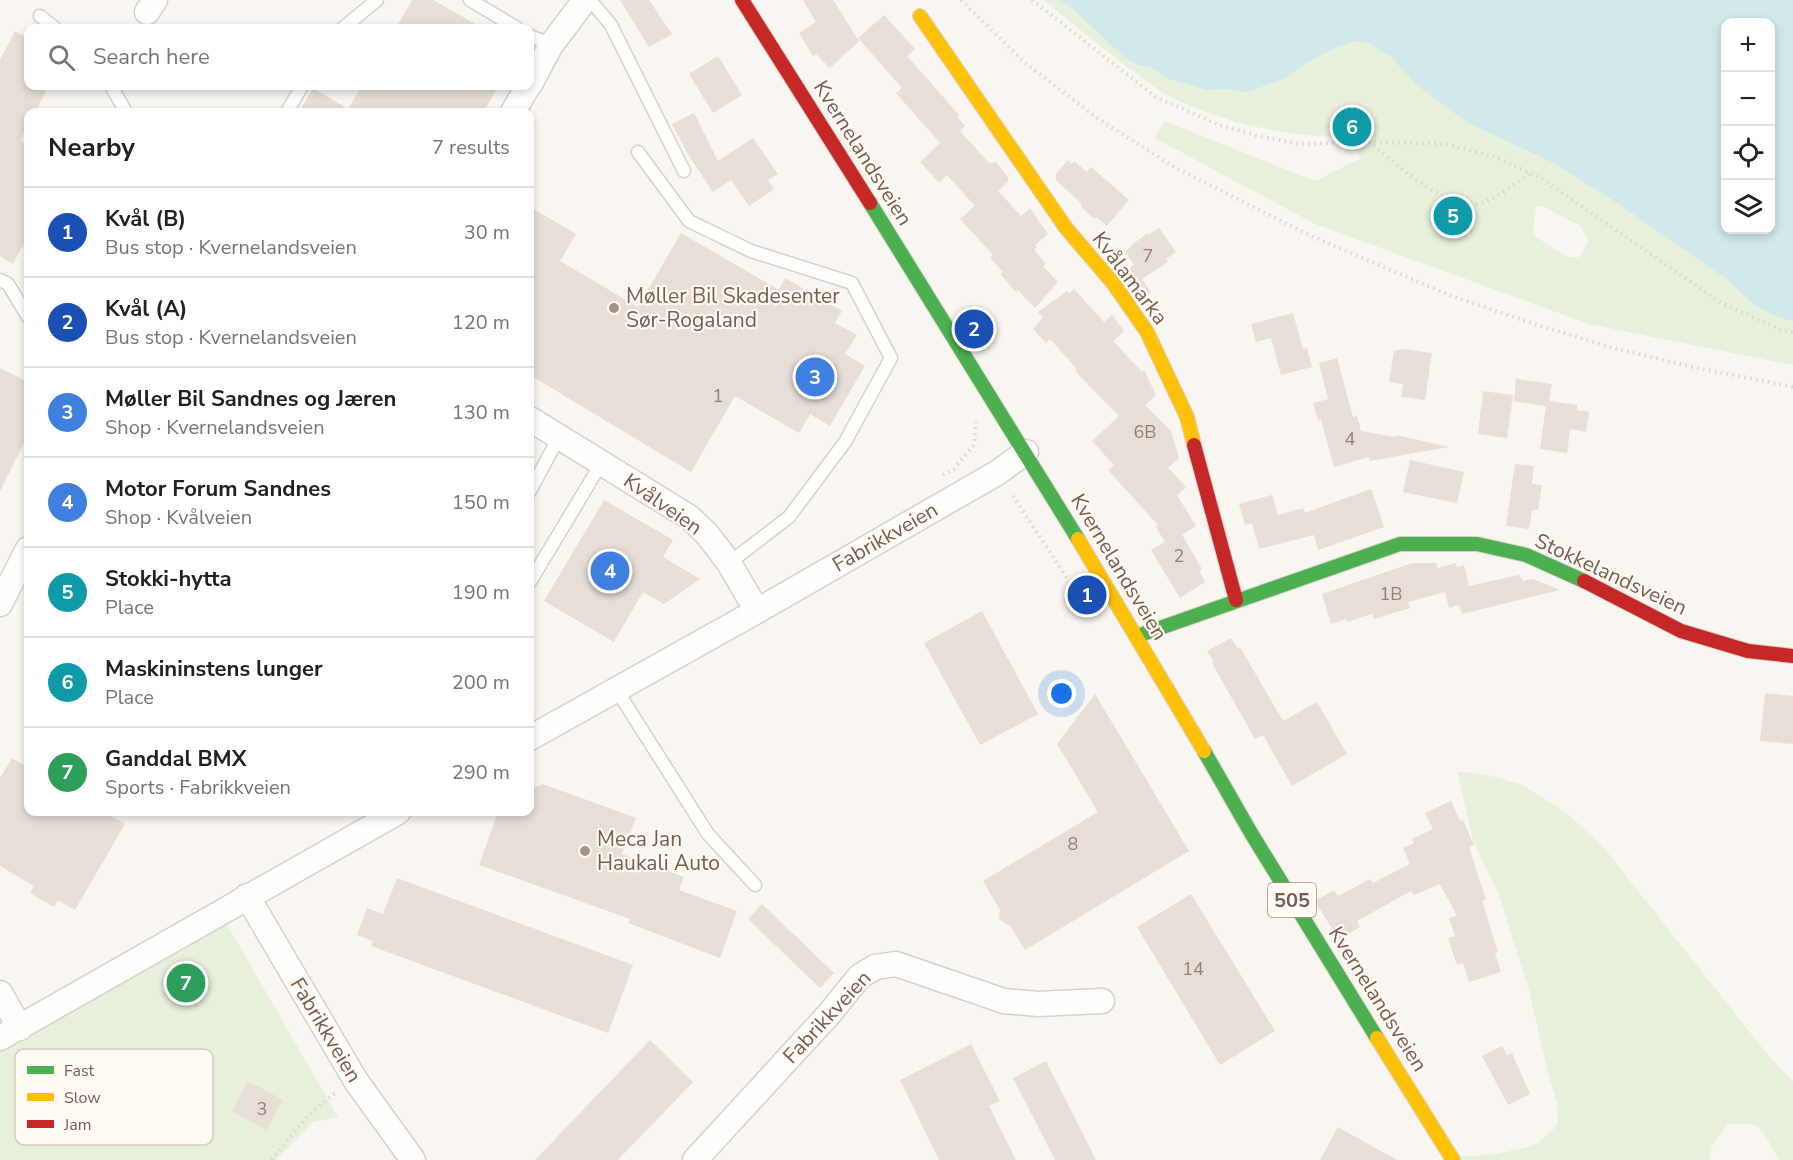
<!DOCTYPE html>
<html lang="en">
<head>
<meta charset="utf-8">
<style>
  body { margin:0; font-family:"Nunito Sans",sans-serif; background:#f6f6f6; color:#202124 }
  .controls { position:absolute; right:18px; top:18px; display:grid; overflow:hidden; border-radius:12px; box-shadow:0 3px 9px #0003 }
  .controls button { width:54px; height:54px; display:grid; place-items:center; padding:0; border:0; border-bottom:2px solid #e0e0e0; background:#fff; color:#202124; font:30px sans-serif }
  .you { position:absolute; left:1062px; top:694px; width:21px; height:21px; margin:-15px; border:4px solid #fff; border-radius:50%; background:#1a73e8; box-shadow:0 0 0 9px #1a73e833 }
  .badge { display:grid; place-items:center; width:39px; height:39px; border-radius:50%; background:#d93025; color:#fff; font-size:20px; font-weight:700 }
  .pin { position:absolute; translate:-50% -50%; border:3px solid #fff; box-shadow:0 2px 6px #0006 }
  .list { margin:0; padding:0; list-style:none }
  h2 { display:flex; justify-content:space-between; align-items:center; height:78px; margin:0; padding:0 24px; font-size:26px }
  h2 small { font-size:20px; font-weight:400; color:#757577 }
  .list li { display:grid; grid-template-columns:39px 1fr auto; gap:18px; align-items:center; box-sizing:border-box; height:90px; padding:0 24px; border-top:2px solid #e0e0e0 }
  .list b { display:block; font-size:22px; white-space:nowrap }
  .list p { margin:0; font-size:20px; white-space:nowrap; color:#757577 }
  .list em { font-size:20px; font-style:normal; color:#757577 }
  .icon { flex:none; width:33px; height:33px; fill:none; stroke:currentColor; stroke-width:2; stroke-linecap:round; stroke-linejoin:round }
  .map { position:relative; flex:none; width:1793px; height:1160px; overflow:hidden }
  .search { position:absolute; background:#fff; box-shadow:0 3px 9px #0003; left:24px; top:24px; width:510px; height:66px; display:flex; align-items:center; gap:15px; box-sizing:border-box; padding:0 21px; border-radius:12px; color:#757577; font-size:22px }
  .panel { position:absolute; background:#fff; box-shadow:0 3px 9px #0003; left:24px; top:108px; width:510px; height:708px; border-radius:12px }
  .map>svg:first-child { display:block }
  .green { fill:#e7f0db; fill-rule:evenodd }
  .water { fill:#d0e8ea; fill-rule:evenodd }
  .building { fill:#e6ded7 }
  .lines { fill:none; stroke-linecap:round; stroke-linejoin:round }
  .lane-casing { stroke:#d7d1cb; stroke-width:15 }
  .street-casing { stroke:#d7d1cb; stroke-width:27 }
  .fast-casing { stroke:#d9d2cb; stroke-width:16 }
  .slow-casing { stroke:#d9d2cb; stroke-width:16 }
  .jam-casing { stroke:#d9d2cb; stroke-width:16 }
  .path { stroke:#dcd5d0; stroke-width:4; stroke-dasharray:1.5 4.5; stroke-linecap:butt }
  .lane { stroke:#fefefd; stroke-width:12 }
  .street { stroke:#fefefd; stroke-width:24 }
  .fast { stroke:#4caf50; stroke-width:14 }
  .slow { stroke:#ffc107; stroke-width:14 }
  .jam { stroke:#c62828; stroke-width:14 }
  .poi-dot { fill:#a69286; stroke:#fffaf3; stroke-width:2 }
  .labels { text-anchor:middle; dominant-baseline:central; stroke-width:4.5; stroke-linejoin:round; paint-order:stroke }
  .number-label { font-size:18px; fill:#977e72 }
  .shield { fill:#fffaf3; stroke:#a28b7f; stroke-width:1.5 }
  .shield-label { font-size:20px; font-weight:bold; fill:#7a5c4d }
  .street-label { font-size:21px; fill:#7a5c4d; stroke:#fffaf3 }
  .poi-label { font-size:21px; fill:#7a5c4d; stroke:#fffaf3; text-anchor:start }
  .key { fill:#fffaf3; stroke:#d7cbc1; stroke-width:1.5 }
  .key-label { font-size:16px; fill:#7a5c4d }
</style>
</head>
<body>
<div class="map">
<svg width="1793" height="1160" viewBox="0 0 1793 1160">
  <rect width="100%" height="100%" fill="#f9f5f0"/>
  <!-- green -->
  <g class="green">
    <path d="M1044 0H1793V365L1589 324 1315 224 1155 138 1164 121 1315 181 1361 158 1348 137C1286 137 1222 123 1167 95 1158 90 1149 83 1141 77 1107 53 1076 26 1044 0ZM1726 22H1770V230H1726ZM1536 206H1542L1579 225 1589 240 1580 257H1567L1533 235Z"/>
    <path d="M1457 771 1491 776 1520 784 1567 813 1604 848 1767 1054 1793 1081V1160H1779C1761 1130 1765 1120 1727 1125L1712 1146 1709 1160H1451L1455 1157 1497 1154 1528 1147 1538 1143 1553 1130 1558 1122 1557 1102 1548 1073 1529 990 1499 895 1473 840Z"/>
    <path d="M225 921 338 1117 313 1122 276 1160H0V1044Z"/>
  </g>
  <!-- water -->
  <path class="water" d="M1060 0H1793V321C1767 317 1746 299 1728 280L1611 199 1552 162 1468 123 1418 86 1390 56 1380 51 1370 43 1357 41 1336 47 1303 65 1284 79 1248 92 1225 89 1207 90 1169 79 1150 67 1138 65 1124 57 1073 9ZM1726 22H1770V230H1726Z"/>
  <!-- building -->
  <g class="building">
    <path d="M412 0H433L483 28H396Z"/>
    <path d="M620 0H649L672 34 649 47Z"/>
    <path d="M803 0H833L859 41 830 68 816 54 813 56 799 33 816 22Z"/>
    <path d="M884 15 915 49 907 56 959 115 957 117 965 126 960 131 989 163 996 162 1008 177V182L998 191 1021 216 1030 208 1048 234 1035 245 1037 247 1034 250 1046 264 1043 266 1058 282 1035 308 1018 290 1016 292 1000 274 1003 272 990 258 993 255 960 219 975 206 947 175 939 183 920 162 940 143 896 93 902 88 858 38Z"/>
    <path d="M15 31 28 38V86H49L35 112H28V125L20 141 28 146V236L13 264 0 256V60Z"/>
    <path d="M718 56 742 95 713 113 689 74Z"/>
    <path d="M362 86H499L483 112H299L313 88 348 109Z"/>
    <path d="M694 113 718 161 753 138 778 174 768 180 774 189 749 206 731 180 713 192 687 153 672 124Z"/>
    <path d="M1068 160 1072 164 1074 161 1087 172 1091 167 1129 200 1107 226 1096 217 1094 219 1080 206 1082 204 1056 180V174Z"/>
    <path d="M1444 199 1469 208 1461 232 1436 224Z"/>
    <path d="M530 207 576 234 560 261 638 307 681 233 779 290 785 278 842 311 835 323 857 335 845 354 865 366 830 426 810 414 799 433 735 396 691 472 530 375Z"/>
    <path d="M1159 228 1176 252 1166 259 1168 262 1142 279 1151 292 1145 296 1126 270 1134 265 1125 252 1131 247 1130 246 1148 233 1149 235Z"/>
    <path d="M1074 289 1104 322 1112 315 1124 331 1113 341 1142 372 1144 370 1156 395 1145 405 1171 431 1179 458 1168 468 1186 487 1177 495 1196 526 1182 535 1202 569 1199 571 1205 582 1180 598 1151 550 1165 542 1156 527 1158 525 1108 470 1114 465 1092 441 1119 416 1075 371 1077 369 1050 339 1046 343 1033 329 1043 317 1038 312 1067 291 1069 294Z"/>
    <path d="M1293 313 1303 349 1307 348 1312 367 1281 375 1271 338 1256 342 1251 324Z"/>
    <path d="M1403 349 1432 353 1425 400 1401 397 1403 384 1389 382 1394 351Z"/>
    <path d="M1337 358 1353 417 1357 416 1361 431 1395 437 1396 435 1449 447 1369 461V457L1334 467 1321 420H1318L1313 403 1328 399 1319 363Z"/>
    <path d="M0 368 28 382V435L0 491Z"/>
    <path d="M1516 379 1552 384 1549 401 1577 405V410L1589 412 1586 432 1570 429 1567 453 1540 449 1546 406 1514 401Z"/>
    <path d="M1483 391 1513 395 1507 438 1478 434Z"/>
    <path d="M1410 460 1464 472 1457 503 1403 492Z"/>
    <path d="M1515 464 1534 466 1532 484 1542 485 1538 510H1532L1529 529 1506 526Z"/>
    <path d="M1371 489 1384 527 1318 550 1314 535 1259 549 1252 523 1245 525 1239 504 1272 495 1278 515 1303 508 1305 513Z"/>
    <path d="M604 500 673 540 663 557 700 579 664 604 643 592 614 642 544 601Z"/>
    <path d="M1412 563H1436L1438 568 1456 563 1457 567 1464 565 1469 586 1519 575 1523 581 1533 579 1560 590 1462 614 1459 605 1449 608 1445 592 1408 602 1410 608 1374 619 1372 614 1347 622 1346 619 1331 624 1322 594Z"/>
    <path d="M982 611 1038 714 980 745 924 643Z"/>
    <path d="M1231 638 1238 649 1240 647 1283 721 1317 702 1347 754 1292 786 1263 735 1255 739 1212 663 1214 662 1207 651Z"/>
    <path d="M1765 693 1793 696V744L1760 741Z"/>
    <path d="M1095 694 1189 851 1025 950 1011 927 999 919 1000 910 983 881 1098 812 1057 744Z"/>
    <path d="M12 758 28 768V812H103L125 824 75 910 58 900 54 907 30 893 34 886 0 866V778Z"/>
    <path d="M543 784 636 818 622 854 684 877 679 890 737 911 720 958 628 923 630 919 479 865 498 812H530V790Z"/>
    <path d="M1451 801 1460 821 1463 820 1474 845 1469 847 1486 900 1482 901 1498 952 1495 953 1501 972 1469 982 1463 963 1457 965 1448 938 1455 936 1449 918 1457 916 1440 884 1414 895 1411 891 1357 921 1360 927 1339 940 1315 901 1334 890 1338 896 1370 879 1373 883 1410 864 1403 848 1414 843 1412 839 1433 829 1425 813Z"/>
    <path d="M397 878 633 965 608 1033 371 946 373 941 357 935 367 908 383 914Z"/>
    <path d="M1191 894 1275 1031 1220 1065 1137 927Z"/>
    <path d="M762 904 834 973 820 988 748 919Z"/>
    <path d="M650 1040 693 1082 618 1160H535Z"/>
    <path d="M971 1044 1000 1101 989 1106 1016 1160H939L900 1080Z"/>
    <path d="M1502 1046 1507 1055 1512 1053 1530 1094 1508 1105 1482 1056Z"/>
    <path d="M1046 1061 1096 1160H1055L1013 1078Z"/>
    <path d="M248 1081 283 1100 266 1130 232 1111Z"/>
    <path d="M1338 1127 1397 1160H1320Z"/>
  </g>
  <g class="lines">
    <defs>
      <g id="lane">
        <path d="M470 0 517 28"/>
        <path d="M590 0 611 25 684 171"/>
        <path d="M40 16 55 28"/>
        <path d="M343 28 377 0"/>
        <path d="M530 36 551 45"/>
        <path d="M111 86 126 112"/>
        <path d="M287 112 302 86"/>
        <path d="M638 152 689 221 751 251 852 283 891 358 845 442 789 517 729 563"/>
        <path d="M0 280 8 284 28 317"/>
        <path d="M530 491 559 437"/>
        <path d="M530 582 602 462"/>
        <path d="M616 689 708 834 755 885"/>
      </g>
      <g id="street">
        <path d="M147 12 155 0"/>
        <path d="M530 84 551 45 585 0"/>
        <path d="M513 112 528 86"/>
        <path d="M530 419 689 517 707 534 729 563 757 611"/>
        <path d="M0 604 28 549"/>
        <path d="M530 738 757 611 997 473 1026 452"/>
        <path d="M247 896 356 1081 413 1160"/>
        <path d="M0 993 20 1028"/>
        <path d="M0 1038 398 812"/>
        <path d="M695 1160 830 1013 859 977 875 967 896 964 1004 1001 1038 1004 1102 1001"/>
      </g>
      <g id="fast">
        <path d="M870 203 1078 539"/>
        <path d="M1137 636 1400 544H1477L1526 555 1584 581"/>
        <path d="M1204 751 1251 833 1377 1038"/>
      </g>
      <g id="slow">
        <path d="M920 16 1066 228 1113 283 1147 332 1187 417 1194 445"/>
        <path d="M1078 539 1204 751"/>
        <path d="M1377 1038 1453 1160"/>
      </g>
      <g id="jam">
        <path d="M742 0 870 203"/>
        <path d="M1194 445 1236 600"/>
        <path d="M1584 581 1681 631 1748 651 1793 656"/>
      </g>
    </defs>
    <!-- lane casing -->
    <use href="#lane" class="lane-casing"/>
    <!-- street casing -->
    <use href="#street" class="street-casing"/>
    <!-- fast casing -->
    <use href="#fast" class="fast-casing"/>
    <!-- slow casing -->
    <use href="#slow" class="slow-casing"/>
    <!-- jam casing -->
    <use href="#jam" class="jam-casing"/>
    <!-- path -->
    <g class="path">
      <path d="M961 0 1024 62 1097 118 1176 168 1309 235 1449 295 1528 322 1610 347 1693 367 1793 387"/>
      <path d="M1032 0 1156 97 1219 125 1259 136 1300 144 1369 142 1445 144 1496 157 1542 179 1720 302 1781 330 1793 332"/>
      <path d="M1369 142C1395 162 1447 213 1481 203 1499 197 1515 184 1529 174"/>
      <path d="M943 475 954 469 974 445 976 422"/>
      <path d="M1013 496 1075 590"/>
      <path d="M272 1160C292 1135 310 1110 337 1092"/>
    </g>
    <!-- lane -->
    <use href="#lane" class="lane"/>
    <!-- street -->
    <use href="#street" class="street"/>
    <!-- fast -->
    <use href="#fast" class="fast"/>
    <!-- slow -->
    <use href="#slow" class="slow"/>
    <!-- jam -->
    <use href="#jam" class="jam"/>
  </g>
  <!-- markers -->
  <g class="poi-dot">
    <circle cx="614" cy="308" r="6"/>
    <circle cx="585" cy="851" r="6"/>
  </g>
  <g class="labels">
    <!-- number labels -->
    <g class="number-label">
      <text x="1148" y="256">7</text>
      <text x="718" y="396">1</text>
      <text x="1145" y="432">6B</text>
      <text x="1350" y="439">4</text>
      <text x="1179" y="556">2</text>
      <text x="1391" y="594">1B</text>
      <text x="1073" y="844">8</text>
      <text x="1193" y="969">14</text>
      <text x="262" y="1109">3</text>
    </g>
    <!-- shield labels -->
    <rect class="shield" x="1268" y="883" width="48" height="34" rx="4.5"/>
    <g class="shield-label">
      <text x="1292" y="900">505</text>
    </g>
    <!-- street labels -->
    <g class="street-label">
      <text transform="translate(863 153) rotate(58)">Kvernelandsveien</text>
      <text transform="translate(1130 278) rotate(53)">Kvålamarka</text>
      <text transform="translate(663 504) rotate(35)">Kvålveien</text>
      <text transform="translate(885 537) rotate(-30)">Fabrikkveien</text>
      <text transform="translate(1119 567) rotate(59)">Kvernelandsveien</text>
      <text transform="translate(1611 574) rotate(25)">Stokkelandsveien</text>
      <text transform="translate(1378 999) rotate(58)">Kvernelandsveien</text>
      <text transform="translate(827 1017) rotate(-47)">Fabrikkveien</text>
      <text transform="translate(326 1030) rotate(59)">Fabrikkveien</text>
    </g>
    <!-- poi labels -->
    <g class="poi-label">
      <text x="626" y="296">Møller Bil Skadesenter<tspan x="626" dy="24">Sør-Rogaland</tspan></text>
      <text x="597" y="839">Meca Jan<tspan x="597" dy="24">Haukali Auto</tspan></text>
    </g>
  </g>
  <!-- legend -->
  <rect x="15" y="1049" width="198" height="96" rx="9" class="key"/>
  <rect x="27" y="1066" width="27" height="8" fill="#4caf50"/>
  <rect x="27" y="1093" width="27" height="8" fill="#ffc107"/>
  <rect x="27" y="1120" width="27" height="8" fill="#c62828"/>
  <g class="key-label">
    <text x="64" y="1076">Fast</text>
    <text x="64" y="1103">Slow</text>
    <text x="64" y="1130">Jam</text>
  </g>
</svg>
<div class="controls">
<button>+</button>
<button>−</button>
<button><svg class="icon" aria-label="locate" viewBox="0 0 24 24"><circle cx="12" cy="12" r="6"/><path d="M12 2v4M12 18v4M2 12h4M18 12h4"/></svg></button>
<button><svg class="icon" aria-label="layers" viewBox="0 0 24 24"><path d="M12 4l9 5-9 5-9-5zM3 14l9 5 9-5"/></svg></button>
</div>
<div class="you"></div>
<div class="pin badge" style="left:1087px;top:595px;background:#1a4fb4">1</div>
<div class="pin badge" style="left:974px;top:329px;background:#1a4fb4">2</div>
<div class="pin badge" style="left:815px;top:377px;background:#3f7fe0">3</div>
<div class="pin badge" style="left:610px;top:571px;background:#3f7fe0">4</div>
<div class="pin badge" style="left:1453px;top:216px;background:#0f9aa8">5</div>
<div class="pin badge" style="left:1352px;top:127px;background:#0f9aa8">6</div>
<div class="pin badge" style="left:186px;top:983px;background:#2e9e5b">7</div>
<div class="search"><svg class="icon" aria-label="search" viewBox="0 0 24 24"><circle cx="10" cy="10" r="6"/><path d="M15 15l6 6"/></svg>Search here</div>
<section class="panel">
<h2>Nearby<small>7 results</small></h2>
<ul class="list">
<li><span class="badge" style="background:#1a4fb4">1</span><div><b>Kvål (B)</b><p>Bus stop · Kvernelandsveien</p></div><em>30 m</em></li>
<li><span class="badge" style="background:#1a4fb4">2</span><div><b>Kvål (A)</b><p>Bus stop · Kvernelandsveien</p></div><em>120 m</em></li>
<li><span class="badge" style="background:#3f7fe0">3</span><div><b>Møller Bil Sandnes og Jæren</b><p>Shop · Kvernelandsveien</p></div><em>130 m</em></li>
<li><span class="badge" style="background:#3f7fe0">4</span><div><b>Motor Forum Sandnes</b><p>Shop · Kvålveien</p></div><em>150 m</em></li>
<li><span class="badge" style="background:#0f9aa8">5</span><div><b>Stokki-hytta</b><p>Place</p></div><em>190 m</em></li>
<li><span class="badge" style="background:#0f9aa8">6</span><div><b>Maskininstens lunger</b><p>Place</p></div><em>200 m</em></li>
<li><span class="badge" style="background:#2e9e5b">7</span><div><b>Ganddal BMX</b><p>Sports · Fabrikkveien</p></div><em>290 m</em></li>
</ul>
</section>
</div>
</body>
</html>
